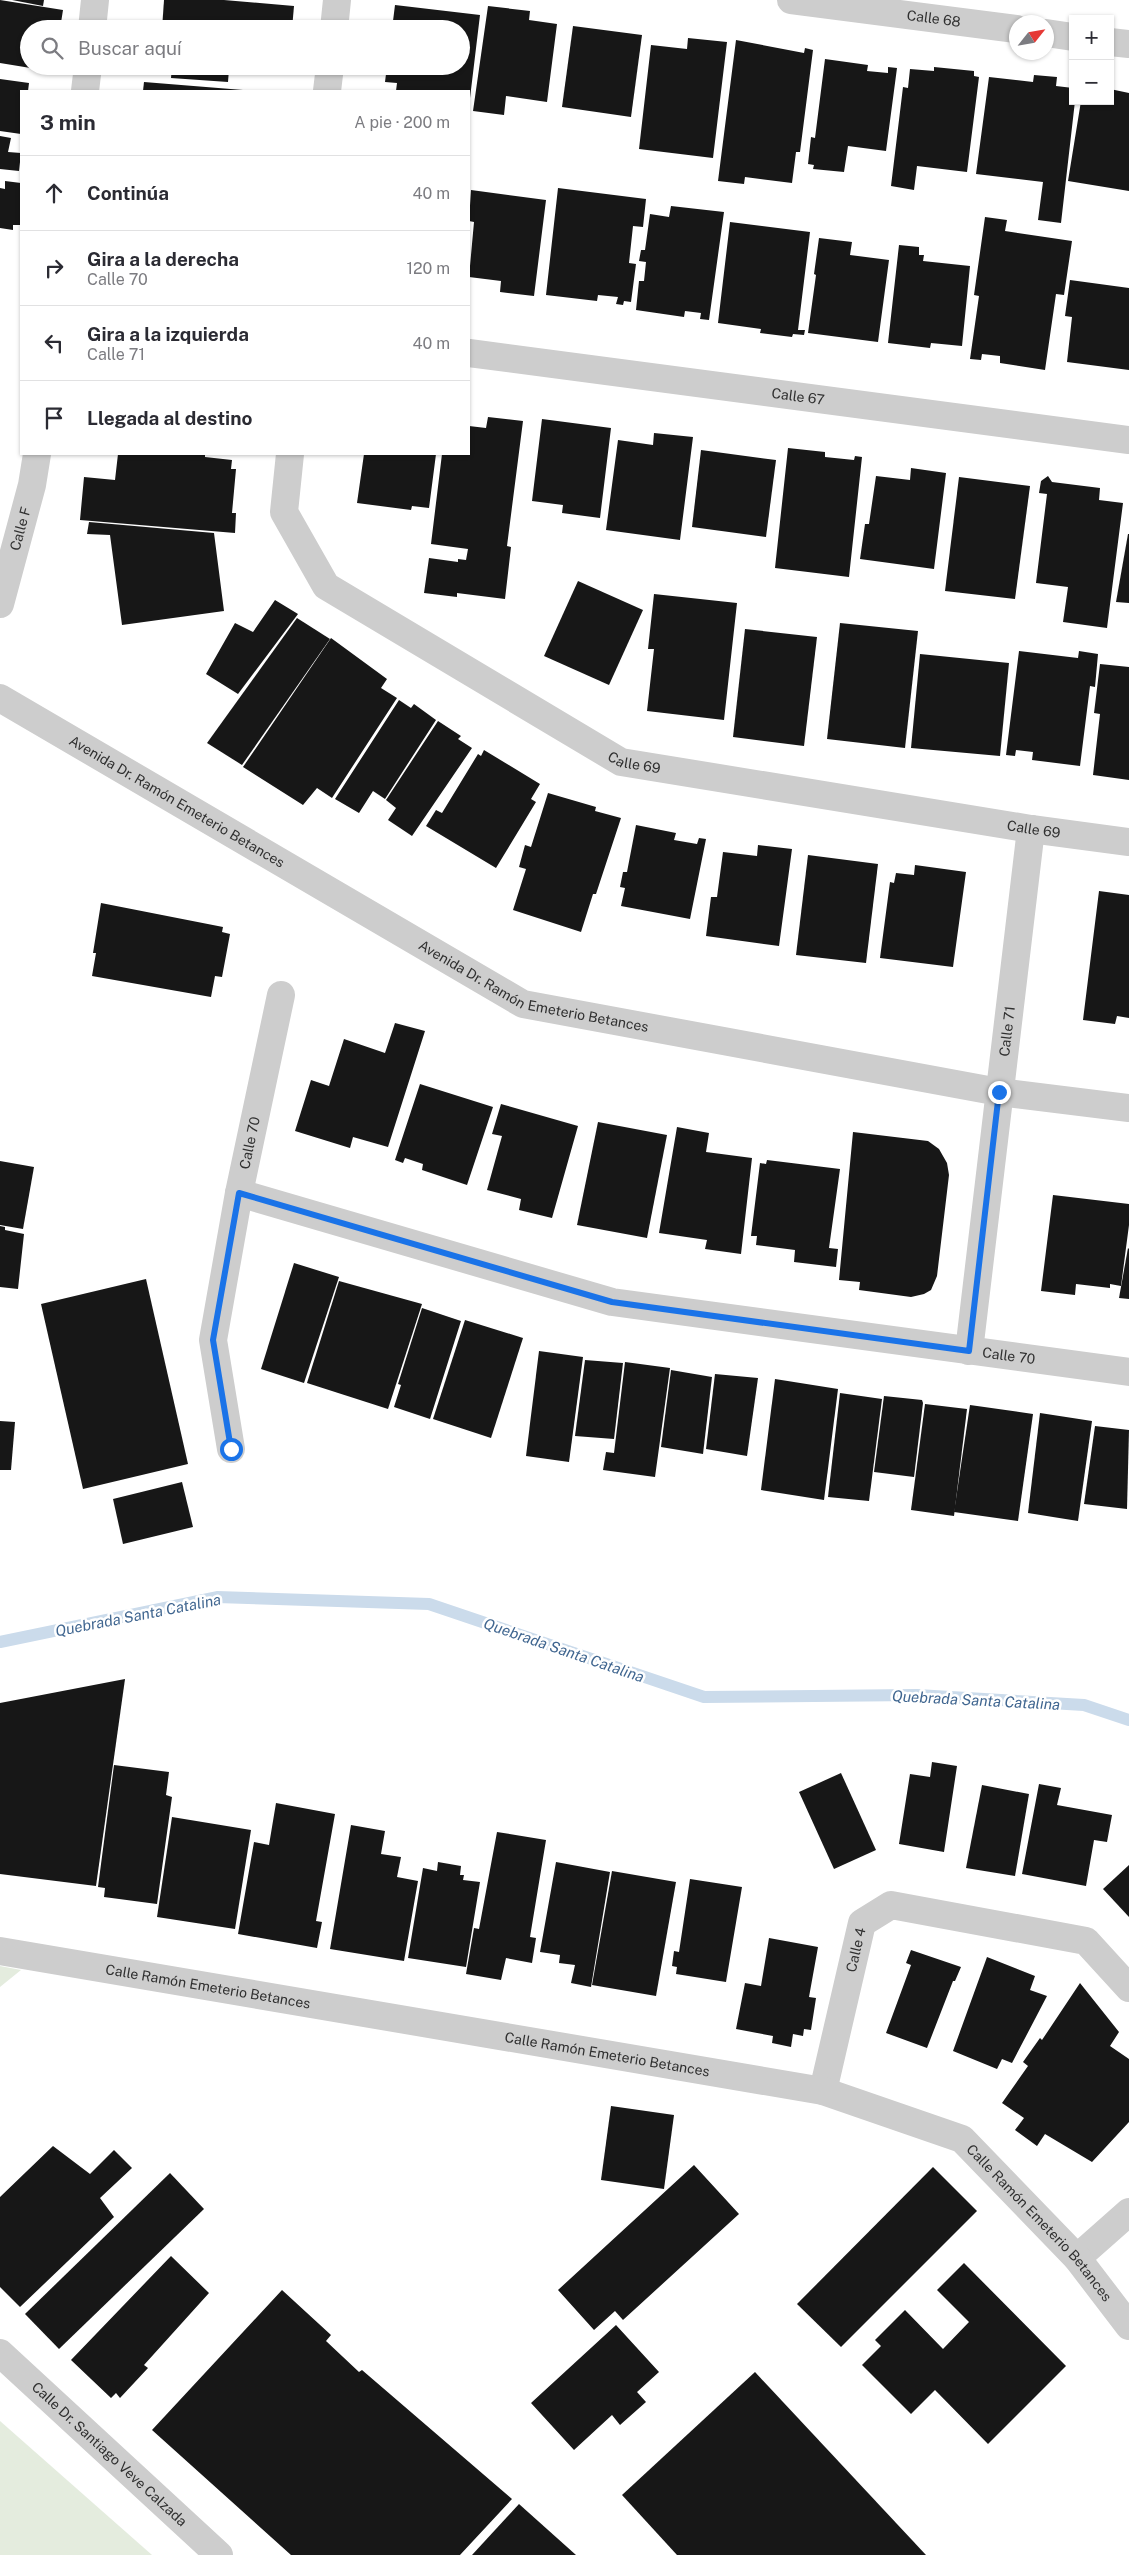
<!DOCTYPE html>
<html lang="es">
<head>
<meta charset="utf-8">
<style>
  body { margin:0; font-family:"Public Sans",sans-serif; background:#f2f2f3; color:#2b2b33 }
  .controls { position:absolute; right:15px; top:15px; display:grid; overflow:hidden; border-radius:0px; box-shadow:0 1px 4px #0004 }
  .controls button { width:45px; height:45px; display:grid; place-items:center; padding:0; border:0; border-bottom:1px solid #e1e1e2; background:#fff; color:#2b2b33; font:25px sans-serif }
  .compass { position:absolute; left:1009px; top:15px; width:45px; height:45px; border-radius:50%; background:#fff; box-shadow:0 1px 4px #0004; rotate:59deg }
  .stop { position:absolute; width:15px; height:15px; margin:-11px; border:4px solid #1a73e8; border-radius:50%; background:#fff }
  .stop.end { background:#1a73e8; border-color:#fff; box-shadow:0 1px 5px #0008 }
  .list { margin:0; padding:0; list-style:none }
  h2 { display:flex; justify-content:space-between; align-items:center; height:65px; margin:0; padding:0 20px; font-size:21px }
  h2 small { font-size:16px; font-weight:400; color:#7c7c81 }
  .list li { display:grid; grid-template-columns:32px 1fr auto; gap:15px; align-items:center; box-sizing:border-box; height:75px; padding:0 20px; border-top:1px solid #e1e1e2 }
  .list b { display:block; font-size:19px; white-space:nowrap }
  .list p { margin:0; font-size:16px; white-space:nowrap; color:#7c7c81 }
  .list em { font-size:16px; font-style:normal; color:#7c7c81 }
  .icon { flex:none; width:28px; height:28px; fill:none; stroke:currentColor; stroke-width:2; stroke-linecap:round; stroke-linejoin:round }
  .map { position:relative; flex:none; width:1129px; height:2555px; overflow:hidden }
  .search { position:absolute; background:#fff; box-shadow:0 1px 4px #0004; left:20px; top:20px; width:450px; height:55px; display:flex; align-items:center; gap:12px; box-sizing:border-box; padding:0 18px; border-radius:28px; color:#7c7c81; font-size:19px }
  .panel { position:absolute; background:#fff; box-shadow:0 1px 4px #0004; left:20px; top:90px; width:450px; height:365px; border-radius:0px }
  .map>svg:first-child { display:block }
  .green { fill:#e4ecde }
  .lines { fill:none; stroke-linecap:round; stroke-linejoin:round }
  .stream { stroke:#cbdbeb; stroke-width:12 }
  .building { fill:#171717 }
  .minor { stroke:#cdcdcd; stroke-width:28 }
  .tertiary { stroke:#cdcdcd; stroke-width:28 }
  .route { stroke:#1a73e8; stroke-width:6 }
  .labels { text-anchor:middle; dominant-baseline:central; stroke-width:5; stroke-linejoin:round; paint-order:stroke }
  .street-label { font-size:14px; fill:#303030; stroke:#fff }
  .water-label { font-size:15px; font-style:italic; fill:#406690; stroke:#fff }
</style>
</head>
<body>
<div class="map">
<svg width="1129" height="2555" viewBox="0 0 1129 2555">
  <rect width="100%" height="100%" fill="#fff"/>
  <!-- green -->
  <g class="green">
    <path d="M0 1966 21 1970 0 1987Z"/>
    <path d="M0 2421 152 2555H0Z"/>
  </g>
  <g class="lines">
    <!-- stream -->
    <path class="stream" d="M0 1642 217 1597 429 1604 704 1697 917 1695 1084 1705 1129 1720"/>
  </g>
  <!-- building -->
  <g class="building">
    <path d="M0 0 63 10 60 29H29V66H55V72L0 63Z"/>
    <path d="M12 0H44L43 6Z"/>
    <path d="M164 0H224L294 6 292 29H162Z"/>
    <path d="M395 5 480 15 470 98 469 91H396L397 83 385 82 387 66H461V29H392Z"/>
    <path d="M488 6 530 11 529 20 557 24 547 102 506 96 504 115 473 111Z"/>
    <path d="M573 26 642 35 631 117 562 107Z"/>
    <path d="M688 38 727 42 713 158 639 149 651 45 687 49Z"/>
    <path d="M736 40 804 53 805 48 813 50 800 152H796L792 183 745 177 744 184 718 181Z"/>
    <path d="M825 59 868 65 867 71 888 73V67L897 68 886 151 848 146 844 172 813 169 814 165 808 164 811 137 815 138Z"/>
    <path d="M172 66H265L264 73 229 69 228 82 171 78Z"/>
    <path d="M934 67 974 71V76L979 77 967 172 917 166 914 190 891 186 903 87 908 88 910 69 934 71Z"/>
    <path d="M1034 75 1057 77 1056 86 1073 88V101H1075L1061 223 1038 220 1043 182 976 174 989 77 1033 82Z"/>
    <path d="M0 79 29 83 28 91H21V134L0 131Z"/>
    <path d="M144 82 243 90V91H143Z"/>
    <path d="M1110 89 1129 93V191L1068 181 1081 101H1110Z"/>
    <path d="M0 136 11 138 8 152 21 153 19 171 0 169Z"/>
    <path d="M5 181 21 183 20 225H13V230L0 228V188L5 189Z"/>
    <path d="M558 188 646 199 643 227 633 226 629 263 636 264 631 302 624 301 623 305 616 304 618 297 598 295 597 301 546 295Z"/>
    <path d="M471 190 546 200 534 296 500 292 501 281 469 277 474 222 469 221Z"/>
    <path d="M671 206 724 212 709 320 700 319 701 313 685 311 684 317 636 310 639 281H644L646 262 639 261 641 250H645L650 214 669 217Z"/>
    <path d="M985 217 1007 220 1005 231 1072 241 1064 295 1056 294 1045 370 1000 363V356L982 354 981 360 970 359 979 296 974 295Z"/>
    <path d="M730 222 810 232 798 330H805L804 335 793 334 792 337 760 333 761 329 718 323Z"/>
    <path d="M819 238 852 242 850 255 889 260 878 342 808 333 816 275 814 274Z"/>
    <path d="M899 245 919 247V255H924L923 261 970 266 962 346 931 343 930 348 888 343Z"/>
    <path d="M1070 280 1129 288V370L1067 362 1072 317 1065 316Z"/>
    <path d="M488 417 523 421 507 546 511 547 505 599 457 593V597L424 593 429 558 458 562V559L466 560 468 549 431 544 442 454H469V426L486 428Z"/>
    <path d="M542 419 611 428 600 518 562 513 563 505 532 501Z"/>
    <path d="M654 433 693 437 680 540 606 530 618 440 653 445Z"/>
    <path d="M788 448 825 452V457L854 460 855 456 862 457 849 577 775 568Z"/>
    <path d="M701 450 776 460 766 537 692 527Z"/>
    <path d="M118 454H205V457L232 460 231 469H236L232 513H236L235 533 80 520 84 477 115 480Z"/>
    <path d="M364 454H436L429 508 412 506 411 510 357 503Z"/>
    <path d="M911 468 946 473 934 569 860 559 865 524H869L876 476 910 480Z"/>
    <path d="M1048 476 1052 482 1100 488 1099 500 1123 503 1107 628 1063 622 1068 587 1036 583 1047 494 1039 493 1041 481Z"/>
    <path d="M959 477 1030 486 1015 599 945 591Z"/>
    <path d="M89 522 214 533 224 611 122 625 110 535 87 534Z"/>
    <path d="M1128 534H1129V603L1116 602Z"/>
    <path d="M578 581 643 610 609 685 544 656Z"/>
    <path d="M654 594 737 603 724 720 647 711 654 649H648Z"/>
    <path d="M275 600 298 614 238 694 206 674 235 623 253 632Z"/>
    <path d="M297 618 330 639 242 765 207 743Z"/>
    <path d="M840 623 918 631 905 748 827 739Z"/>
    <path d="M745 629 817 637 804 746 733 737Z"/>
    <path d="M331 638 387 679 381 688 397 698 332 798 317 788 303 805 243 767Z"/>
    <path d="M1019 651 1078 658 1079 651 1098 654 1095 687 1090 686 1080 766 1032 760 1033 752 1016 750 1015 756 1006 755Z"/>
    <path d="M920 654 1009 663 1000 756 911 748Z"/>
    <path d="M1100 664 1129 667V780L1093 775 1100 714 1094 713Z"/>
    <path d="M399 700 411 708 414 704 436 720 385 799 373 791 359 813 335 799Z"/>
    <path d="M438 721 461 736 458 739 472 748 412 836 388 820 396 808 386 800Z"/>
    <path d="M484 750 540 784 531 799 536 802 496 868 426 826 436 810 442 813 478 754 481 756Z"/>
    <path d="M548 793 596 807 595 811 621 818 596 894H593L581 932 513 910 526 869 519 867 525 845 531 847Z"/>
    <path d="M636 825 676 833 674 840 697 844 699 838 706 839 690 919 621 906 625 888 620 887 623 872H627Z"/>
    <path d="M758 845 792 849 779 946 706 936 711 897H717L723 852 757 856Z"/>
    <path d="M808 855 878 864 866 963 796 955Z"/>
    <path d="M915 865 966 872 953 967 880 958 890 882 894 883 896 873 914 875Z"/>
    <path d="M1099 891 1129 895V1018L1117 1016 1115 1024 1083 1020Z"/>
    <path d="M101 903 223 927 222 932 230 934 222 977 215 976 211 997 92 976 96 953H93Z"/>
    <path d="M395 1023 425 1031 388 1147 353 1137 350 1148 295 1131 311 1080 329 1086 344 1039 385 1053Z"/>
    <path d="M420 1084 493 1107 467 1185 422 1170 423 1164 405 1158 403 1163 395 1160Z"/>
    <path d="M501 1104 578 1126 552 1218 519 1210 521 1199 487 1190 502 1136 492 1134Z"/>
    <path d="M598 1122 667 1135 647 1238 577 1225Z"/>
    <path d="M677 1127 709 1133 706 1152 752 1158 741 1254 705 1249 707 1240 659 1233Z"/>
    <path d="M853 1132 928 1141 939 1149 947 1163 949 1175 937 1276 931 1290 924 1294 911 1297 859 1290 860 1282 839 1280Z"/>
    <path d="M767 1160 840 1169 829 1248 838 1249 836 1267 794 1262 795 1250 756 1245 757 1236H751L760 1163 766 1164Z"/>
    <path d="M0 1161 34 1167 23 1229 0 1225Z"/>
    <path d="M1053 1195 1129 1204V1225L1121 1286 1110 1284V1288L1076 1284 1075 1295 1041 1291Z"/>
    <path d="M0 1226 5 1227V1230L24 1234 18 1289 0 1287Z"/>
    <path d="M1128 1248 1129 1249V1299L1119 1298Z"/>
    <path d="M294 1263 339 1277 304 1383 261 1369Z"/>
    <path d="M146 1279 188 1464 83 1489 41 1304Z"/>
    <path d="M339 1281 422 1304 388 1409 307 1383Z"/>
    <path d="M422 1308 461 1321 430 1419 394 1407 401 1385 398 1384Z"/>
    <path d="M465 1320 523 1338 491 1438 433 1419Z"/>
    <path d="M539 1351 583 1357 569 1462 526 1456Z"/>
    <path d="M585 1360 623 1363 614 1439 575 1436Z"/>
    <path d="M625 1362 670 1368 655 1477 603 1470 606 1452 614 1453Z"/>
    <path d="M671 1370 712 1377 703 1454 661 1447Z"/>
    <path d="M715 1374 758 1378 747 1456 706 1449Z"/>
    <path d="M775 1379 838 1389 824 1500 761 1490Z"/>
    <path d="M840 1393 882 1399 869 1501 828 1497Z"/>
    <path d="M884 1396 922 1400 923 1403 914 1477 874 1472Z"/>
    <path d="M925 1404 967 1409 954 1516 911 1510Z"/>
    <path d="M970 1405 1033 1414 1018 1521 954 1512Z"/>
    <path d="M1040 1413 1092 1421 1078 1521 1028 1513Z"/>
    <path d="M0 1421 15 1422 11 1470H0Z"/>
    <path d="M1095 1426 1129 1430 1127 1509 1084 1504Z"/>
    <path d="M182 1482 193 1527 123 1544 113 1499Z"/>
    <path d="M125 1679 96 1886 0 1874V1703Z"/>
    <path d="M932 1762 957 1766 944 1852 899 1844 910 1774 930 1777Z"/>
    <path d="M114 1765 169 1772 166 1795 172 1797 157 1904 104 1897 105 1888 98 1887Z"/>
    <path d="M841 1773 876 1850 834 1869 799 1792Z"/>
    <path d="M1039 1784 1061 1788 1057 1805 1112 1815 1107 1842 1094 1840 1086 1886 1022 1874Z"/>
    <path d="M982 1785 1029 1794 1015 1876 966 1868Z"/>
    <path d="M276 1803 335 1814 316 1921 322 1922 317 1948 238 1934 254 1842 269 1845Z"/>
    <path d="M172 1817 251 1830 235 1929 157 1917Z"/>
    <path d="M351 1825 385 1831 381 1854 401 1857 397 1877 418 1881 404 1961 330 1949Z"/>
    <path d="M497 1832 546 1840 530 1937 536 1938 532 1963 506 1958 501 1980 466 1974 474 1928 479 1929Z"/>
    <path d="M438 1862 461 1866 460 1875H464L463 1880 480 1882 466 1967 408 1958 423 1868 437 1871Z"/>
    <path d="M556 1862 610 1872 591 1987 571 1983 575 1965 559 1963 560 1955 540 1952Z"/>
    <path d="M1129 1865V1917L1103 1889Z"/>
    <path d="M612 1871 676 1882 656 1996 592 1985Z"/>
    <path d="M690 1879 742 1887 726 1982 676 1974 677 1967 672 1966 674 1951 679 1952Z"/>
    <path d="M769 1938 818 1947 809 1997 816 1998 811 2030 804 2029 803 2036 793 2034 791 2047 772 2043 773 2036 736 2029 745 1983 761 1986Z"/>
    <path d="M911 1950 961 1967 955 1981H953L927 2048 886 2033 911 1965 906 1963Z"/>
    <path d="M987 1957 1035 1976 1030 1990 1047 1996 1012 2063 1002 2059 997 2069 953 2051Z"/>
    <path d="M1080 1983 1119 2032 1110 2046 1129 2059V2122L1092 2162 1045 2134 1037 2146 1015 2130 1024 2118 1002 2103 1028 2066 1023 2062 1040 2038 1042 2040Z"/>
    <path d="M611 2106 674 2115 664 2189 601 2180Z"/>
    <path d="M53 2146 90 2174 114 2150 132 2168 100 2198 114 2217 20 2307 0 2287V2197Z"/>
    <path d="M694 2165 739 2214 623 2320 615 2311 594 2330 558 2290Z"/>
    <path d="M933 2167 977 2211 841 2347 797 2304Z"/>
    <path d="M170 2173 204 2209 59 2349 25 2314Z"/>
    <path d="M171 2256 209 2293 144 2365 148 2368 120 2398 116 2393 111 2398 71 2360Z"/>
    <path d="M964 2263 1066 2366 988 2444 935 2390 911 2414 862 2365 881 2346 875 2340 905 2310 943 2349 969 2322 937 2290Z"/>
    <path d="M282 2290 331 2335 326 2341 359 2372 362 2370 512 2499 460 2555H291L152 2430Z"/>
    <path d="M616 2325 659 2372 637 2392 646 2402 620 2425 612 2415 574 2450 531 2403Z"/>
    <path d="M755 2372 926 2555H677L622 2495Z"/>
    <path d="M519 2504 576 2555H472Z"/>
  </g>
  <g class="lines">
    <!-- minor -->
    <g class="minor">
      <path id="s1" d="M791 0 1016 29"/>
      <path d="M334 29 337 0"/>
      <path d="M1046 33 1073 37"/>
      <path d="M1110 42 1129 44"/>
      <path d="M327 91 330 66"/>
      <path id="s2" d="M469 353 1129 440"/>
      <path id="s3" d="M290 454 284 512 326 586 621 762 1031 829 1129 842"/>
      <path id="s4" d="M239 1193 612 1302 1129 1372"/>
      <path id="s5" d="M969 1351 1031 829"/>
      <path id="s6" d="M231 1449 213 1340 239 1193 281 995"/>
      <path id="s7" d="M823 2091 862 1923 891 1905 1086 1941 1129 1988"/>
      <path d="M1077 2258 1129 2212"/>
    </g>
    <!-- tertiary -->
    <g class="tertiary">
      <path d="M92 29 95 0"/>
      <path d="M85 91 88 66"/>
      <path id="s8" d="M0 604 32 485 37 454"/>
      <path id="s9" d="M0 698 523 1004 999 1092 1129 1108"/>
      <path id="s10" d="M0 1951 823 2091 962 2139 1077 2258 1129 2326"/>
      <path id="s11" d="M0 2353 219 2555"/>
    </g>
  </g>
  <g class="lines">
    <!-- route -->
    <path class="route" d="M231 1449 213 1340 239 1193 612 1302 969 1351 999 1092"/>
  </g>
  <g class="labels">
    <!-- street labels -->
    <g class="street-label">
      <text stroke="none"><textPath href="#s1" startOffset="144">Calle 68</textPath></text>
      <text stroke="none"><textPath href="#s2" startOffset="332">Calle 67</textPath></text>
      <text stroke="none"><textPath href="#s8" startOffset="78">Calle F</textPath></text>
      <text stroke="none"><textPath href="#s3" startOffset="500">Calle 69</textPath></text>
      <text stroke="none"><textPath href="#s9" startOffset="205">Avenida Dr. Ramón Emeterio Betances</textPath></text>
      <text stroke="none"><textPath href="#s3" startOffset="905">Calle 69</textPath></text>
      <text stroke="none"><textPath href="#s9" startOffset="610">Avenida Dr. Ramón Emeterio Betances</textPath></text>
      <text stroke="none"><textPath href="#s5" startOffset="322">Calle 71</textPath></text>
      <text stroke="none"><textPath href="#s6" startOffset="311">Calle 70</textPath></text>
      <text stroke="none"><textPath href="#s4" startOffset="789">Calle 70</textPath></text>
      <text stroke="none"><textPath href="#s7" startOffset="145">Calle 4</textPath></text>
      <text stroke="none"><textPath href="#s10" startOffset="211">Calle Ramón Emeterio Betances</textPath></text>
      <text stroke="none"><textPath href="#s10" startOffset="616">Calle Ramón Emeterio Betances</textPath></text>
      <text stroke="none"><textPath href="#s10" startOffset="1096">Calle Ramón Emeterio Betances</textPath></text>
      <text stroke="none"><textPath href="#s11" startOffset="149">Calle Dr. Santiago Veve Calzada</textPath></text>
    </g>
    <!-- water labels -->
    <g class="water-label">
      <text transform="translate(138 1615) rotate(-11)">Quebrada Santa Catalina</text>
      <text transform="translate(564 1650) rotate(19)">Quebrada Santa Catalina</text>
      <text transform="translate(976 1700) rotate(3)">Quebrada Santa Catalina</text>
    </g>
  </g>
</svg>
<div class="controls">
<button>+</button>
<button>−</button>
</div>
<svg class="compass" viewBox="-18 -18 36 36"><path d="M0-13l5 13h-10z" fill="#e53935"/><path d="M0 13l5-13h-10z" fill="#7c7c81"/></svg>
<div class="stop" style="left:231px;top:1449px"></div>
<div class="stop end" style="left:999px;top:1092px"></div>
<div class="search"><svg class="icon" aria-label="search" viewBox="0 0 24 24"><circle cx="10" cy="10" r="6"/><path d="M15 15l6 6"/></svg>Buscar aquí</div>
<section class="panel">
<h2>3 min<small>A pie · 200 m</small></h2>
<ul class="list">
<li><svg class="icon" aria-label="ahead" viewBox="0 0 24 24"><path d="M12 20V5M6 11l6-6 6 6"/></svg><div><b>Continúa</b></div><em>40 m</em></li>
<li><svg class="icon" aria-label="right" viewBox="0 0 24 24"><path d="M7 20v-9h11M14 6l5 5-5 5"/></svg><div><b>Gira a la derecha</b><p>Calle 70</p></div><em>120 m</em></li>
<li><svg class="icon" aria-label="left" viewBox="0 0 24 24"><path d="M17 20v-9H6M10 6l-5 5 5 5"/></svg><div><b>Gira a la izquierda</b><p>Calle 71</p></div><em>40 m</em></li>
<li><svg class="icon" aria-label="arrive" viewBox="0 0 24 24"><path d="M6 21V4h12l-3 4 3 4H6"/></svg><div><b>Llegada al destino</b></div></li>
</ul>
</section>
</div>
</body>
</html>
